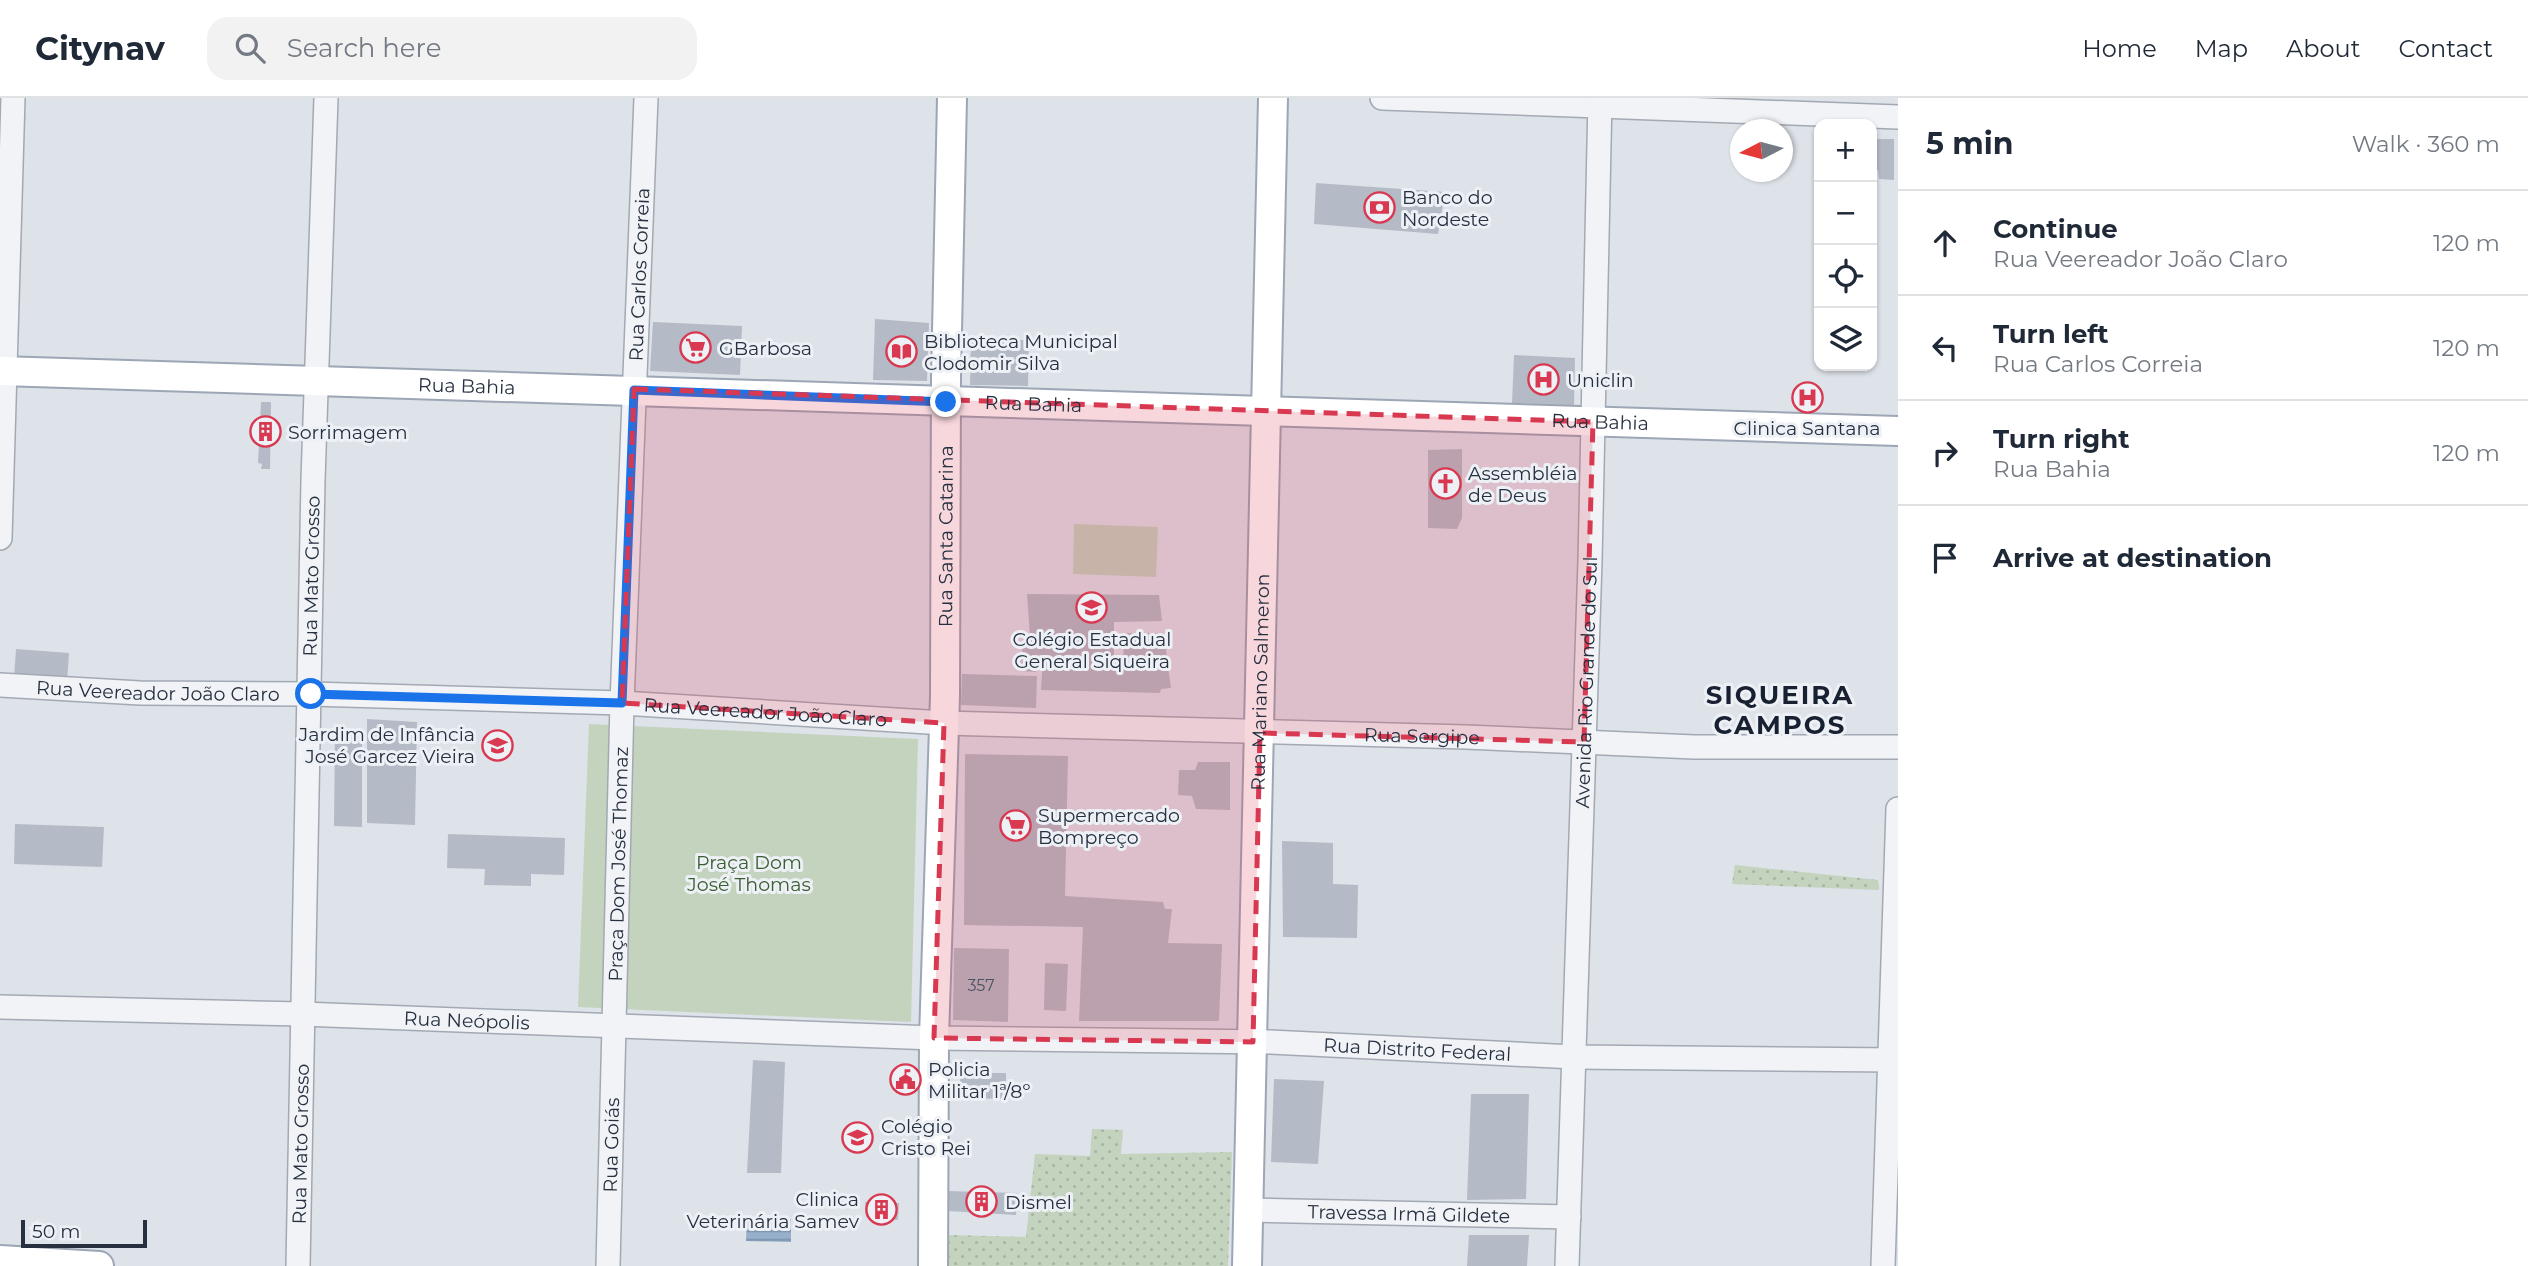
<!DOCTYPE html>
<html lang="en">
<head>
<meta charset="utf-8">
<style>
  body { margin:0; font-family:Montserrat,sans-serif; background:#f2f2f3; color:#1f2937 }
  .controls { position:absolute; right:21px; top:21px; display:grid; overflow:hidden; border-radius:14px; box-shadow:0 2px 5px #0004 }
  .controls button { width:63px; height:63px; display:grid; place-items:center; padding:0; border:0; border-bottom:2px solid #e0e1e3; background:#fff; color:#1f2937; font:35px sans-serif }
  .compass { position:absolute; left:1730px; top:21px; width:63px; height:63px; border-radius:50%; background:#fff; box-shadow:0 2px 5px #0004; rotate:264deg }
  .scale { position:absolute; left:21px; bottom:18px; width:126px; box-sizing:border-box; padding-left:7px; border:4px solid #263040; border-top:0; font-size:19px; line-height:24px; white-space:nowrap; color:#263040; -webkit-text-stroke:5px #edf1f6; paint-order:stroke }
  .stop { position:absolute; width:21px; height:21px; margin:-16px; border:5px solid #1a73e8; border-radius:50%; background:#fff }
  .stop.end { background:#1a73e8; border-color:#fff; box-shadow:0 2px 7px #0008 }
  .list { margin:0; padding:0; list-style:none }
  h2 { display:flex; justify-content:space-between; align-items:center; height:91px; margin:0; padding:0 28px; font-size:30px }
  h2 small { font-size:23px; font-weight:400; color:#747a83 }
  .list li { display:grid; grid-template-columns:46px 1fr auto; gap:21px; align-items:center; box-sizing:border-box; height:105px; padding:0 28px; border-top:2px solid #e0e1e3 }
  .list b { display:block; font-size:26px; white-space:nowrap }
  .list p { margin:0; font-size:23px; white-space:nowrap; color:#747a83 }
  .list em { font-size:23px; font-style:normal; color:#747a83 }
  .icon { flex:none; width:38px; height:38px; fill:none; stroke:currentColor; stroke-width:2; stroke-linecap:round; stroke-linejoin:round }
  .map { position:relative; flex:none; width:1898px; height:1168px; overflow:hidden }
  header { display:flex; align-items:center; gap:42px; box-sizing:border-box; height:98px; padding:0 35px; background:#fff; border-bottom:2px solid #e0e1e3 }
  header strong { font-size:33px }
  nav { display:flex; gap:38px; margin-inline-start:auto; font-size:24px }
  .search { width:490px; height:63px; background:#f2f2f3; display:flex; align-items:center; gap:18px; box-sizing:border-box; padding:0 24px; border-radius:21px; color:#747a83; font-size:26px }
  main { display:flex }
  aside { flex:1; background:#fff }
  .map>svg:first-child { display:block }
  .grass { fill:url(#grass-dots) }
  .park { fill:#c4d3be }
  .water { fill:url(#water-rules) }
  .building { fill:#b5bbc6 }
  .lines { fill:none; stroke-linecap:round; stroke-linejoin:round }
  .minor-casing { stroke:#a3a9b3; stroke-width:26 }
  .major-casing { stroke:#9ca6b5; stroke-width:32 }
  .minor { stroke:#f1f3f7; stroke-width:23 }
  .major { stroke:#fff; stroke-width:28 }
  .route { stroke:#1a73e8; stroke-width:9 }
  .marked { fill:#d83951; fill-opacity:0.2; stroke:#d83951; stroke-width:5; stroke-dasharray:14 9; stroke-linejoin:round }
  .labels { text-anchor:middle; dominant-baseline:central; stroke-width:6; stroke-linejoin:round; paint-order:stroke }
  .number-label { font-size:16px; fill:#4a5362 }
  .poi-label { font-size:19px; fill:#263040; stroke:#edf1f6; text-anchor:start }
  .street-label { font-size:19px; fill:#263040; stroke:#edf1f6 }
  .park-label { font-size:19px; fill:#3a5d32; stroke:#edf1f6 }
  .district-label { font-size:26px; font-weight:bold; letter-spacing:2px; fill:#182131; stroke:#edf1f6 }
</style>
</head>
<body>
<header>
<strong>Citynav</strong>
<div class="search"><svg class="icon" aria-label="search" viewBox="0 0 24 24"><circle cx="10" cy="10" r="6"/><path d="M15 15l6 6"/></svg>Search here</div>
<nav><a>Home</a><a>Map</a><a>About</a><a>Contact</a></nav>
</header>
<main>
<div class="map">
<svg width="1898" height="1168" viewBox="0 0 1898 1168">
  <defs>
    <pattern id="grass-dots" width="8" height="8" patternUnits="userSpaceOnUse" patternTransform="scale(1.75)"><rect width="8" height="8" fill="#c4d3be"/><path d="M2 2h.1M6 6h.1" fill="none" stroke="#a8b5a4" stroke-width="1.8" stroke-linecap="round"/></pattern>
    <pattern id="water-rules" width="6" height="5" patternUnits="userSpaceOnUse" patternTransform="scale(1.75)"><rect width="6" height="5" fill="#96b0cc"/><path d="M0 2.5h6" fill="none" stroke="#7a90a7"/></pattern>
  </defs>
  <rect width="100%" height="100%" fill="#dee2e9"/>
  <!-- grass -->
  <g class="grass">
    <path d="M1735 767 1878 782 1879 792 1732 786Z"/>
    <path d="M1092 1031 1123 1032 1121 1056 1232 1054 1228 1168H947L948 1137 1026 1139 1035 1056 1090 1058Z"/>
  </g>
  <!-- park -->
  <g class="park">
    <path d="M1074 426 1158 429 1156 479 1073 476Z"/>
    <path d="M589 626 918 641 911 924 578 909Z"/>
  </g>
  <!-- water -->
  <path class="water" d="M747 1119 791 1121V1144L746 1143Z"/>
  <!-- building -->
  <g class="building">
    <path d="M1872 41H1894V82L1879 81 1878 72H1872Z"/>
    <path d="M1316 85 1445 94 1438 136 1314 126Z"/>
    <path d="M875 221 929 225 927 283 873 282Z"/>
    <path d="M653 224 742 228 740 277 650 273Z"/>
    <path d="M971 242H1029L1028 288 970 287Z"/>
    <path d="M1514 257 1575 260 1574 308 1512 305Z"/>
    <path d="M261 304H271L270 371H261L262 366 258 365Z"/>
    <path d="M1462 351V420L1457 431 1428 430V352Z"/>
    <path d="M1027 496 1159 497 1162 523 1114 524V538H1125V535H1164L1167 560H1123L1124 545 1114 546V567L1168 568 1171 590 1161 591 1160 595 1041 592 1043 557H1036V574L1021 573 1023 539H1030Z"/>
    <path d="M16 551 69 555 67 584 14 580Z"/>
    <path d="M962 576 1037 578 1036 610 961 607Z"/>
    <path d="M367 621 417 624 415 727 367 725Z"/>
    <path d="M335 631 362 632V729L334 728Z"/>
    <path d="M965 656 1068 658 1065 798 1163 804 1165 811H1172L1168 845 1222 846 1219 923H1079L1083 829 964 827Z"/>
    <path d="M1198 664H1230V712L1196 711 1192 698 1178 697 1179 672H1195Z"/>
    <path d="M15 726 104 729 102 769 14 766Z"/>
    <path d="M448 736 565 740 564 777 531 776V788L484 787 485 771 447 770Z"/>
    <path d="M1282 743 1333 745V786L1358 787 1357 840 1283 839Z"/>
    <path d="M954 850 1009 851 1008 924 953 922Z"/>
    <path d="M1045 865 1068 866 1066 913 1044 912Z"/>
    <path d="M753 962 785 964 781 1075H747Z"/>
    <path d="M900 966H911L910 997H900Z"/>
    <path d="M960 975H1006V1001L960 1000Z"/>
    <path d="M1274 981 1324 983 1318 1066 1271 1064Z"/>
    <path d="M1471 996H1529L1526 1101 1467 1102Z"/>
    <path d="M947 1093 1017 1095 1016 1117 948 1113Z"/>
    <path d="M865 1104 899 1105 898 1122 866 1119Z"/>
    <path d="M1469 1137H1529L1527 1168H1467Z"/>
  </g>
  <g class="lines">
    <defs>
      <g id="minor">
        <path d="M1382 0 1898 19"/>
        <path d="M0 440 13 0"/>
        <path id="s1" d="M0 587 140 595 311 596 622 605 944 625 1466 639 1694 649H1898"/>
        <path id="s2" d="M0 909 302 916 934 940 1270 944 1574 959 1898 962"/>
        <path id="s3" d="M1248 1112 1569 1119"/>
        <path id="s4" d="M298 1168 313 382 326 0"/>
        <path id="s5" d="M608 1168 622 605 646 0"/>
        <path id="s6" d="M1567 1168 1590 463 1600 0"/>
        <path d="M1883 1168 1898 711"/>
      </g>
      <g id="major">
        <path id="s7" d="M0 273 1898 333"/>
        <path d="M0 1162 99 1168"/>
        <path id="s8" d="M933 1168 934 940 945 598 946 280 952 0"/>
        <path id="s9" d="M1247 1168 1273 0"/>
      </g>
    </defs>
    <!-- minor casing -->
    <use href="#minor" class="minor-casing"/>
    <!-- major casing -->
    <use href="#major" class="major-casing"/>
    <!-- minor -->
    <use href="#minor" class="minor"/>
    <!-- major -->
    <use href="#major" class="major"/>
  </g>
  <g class="lines">
    <!-- route -->
    <path class="route" d="M311 596 622 605 634 292 946 304"/>
  </g>
  <!-- marked area -->
  <path class="marked" d="M634 291 1593 324 1584 644 1260 635 1253 944 934 940 944 625 622 605Z"/>
  <!-- icons -->
  <defs>
    <symbol id="bank-ring" viewBox="-11 -11 22 22"><circle r="9.5" fill="#edf1f6" stroke="#d83951" stroke-width="1.5"/><path d="M-6-4H6V4H-6ZM0-2.3a2.3 2.3 0 1 0 0 4.6a2.3 2.3 0 1 0 0-4.6Z" fill="#d83951"/></symbol>
    <symbol id="supermarket-ring" viewBox="-11 -11 22 22"><circle r="9.5" fill="#edf1f6" stroke="#d83951" stroke-width="1.5"/><path d="M-6-5.5h2.5l.6 2H6L4.5 2H-2.5L-4.4-4H-6ZM-1.5 3.2a1.3 1.3 0 1 0 .1 0ZM3 3.2a1.3 1.3 0 1 0 .1 0Z" fill="#d83951"/></symbol>
    <symbol id="library-ring" viewBox="-11 -11 22 22"><circle r="9.5" fill="#edf1f6" stroke="#d83951" stroke-width="1.5"/><path d="M-6-4Q-3-5.5-.7-3.5V5Q-3 3-6 4ZM6-4Q3-5.5 .7-3.5V5Q3 3 6 4Z" fill="#d83951"/></symbol>
    <symbol id="hospital-ring" viewBox="-11 -11 22 22"><circle r="9.5" fill="#edf1f6" stroke="#d83951" stroke-width="1.5"/><path d="M-5-5h3v3.5h4V-5h3V5h-3V1.5h-4V5h-3Z" fill="#d83951"/></symbol>
    <symbol id="building-ring" viewBox="-11 -11 22 22"><circle r="9.5" fill="#edf1f6" stroke="#d83951" stroke-width="1.5"/><path d="M-4-6H4V6H1V3H-1V6H-4ZM-2.5-4.3h1.7v1.8h-1.7ZM.8-4.3h1.7v1.8H.8ZM-2.5-1h1.7V.8h-1.7ZM.8-1h1.7V.8H.8Z" fill="#d83951"/></symbol>
    <symbol id="church-ring" viewBox="-11 -11 22 22"><circle r="9.5" fill="#edf1f6" stroke="#d83951" stroke-width="1.5"/><path d="M-1.2-6h2.4v3.5h3.3v2.4h-3.3V6h-2.4V-.1h-3.3v-2.4h3.3Z" fill="#d83951"/></symbol>
    <symbol id="school-ring" viewBox="-11 -11 22 22"><circle r="9.5" fill="#edf1f6" stroke="#d83951" stroke-width="1.5"/><path d="M0-5L7-2L0 1L-7-2ZM-4 1L0 2.5L4 1V4Q0 6-4 4Z" fill="#d83951"/></symbol>
    <symbol id="civic-ring" viewBox="-11 -11 22 22"><circle r="9.5" fill="#edf1f6" stroke="#d83951" stroke-width="1.5"/><path d="M-.6-6.5H3V-4.5H.6V-3L4-1V1h2V6H-6V1h2V-1L-.6-3ZM-1.2 2.5V6h2.4V2.5Z" fill="#d83951"/></symbol>
  </defs>
  <g fill-rule="evenodd">
    <use href="#bank-ring" x="1362" y="92" width="35" height="35"/>
    <use href="#supermarket-ring" x="678" y="232" width="35" height="35"/>
    <use href="#library-ring" x="884" y="236" width="35" height="35"/>
    <use href="#hospital-ring" x="1526" y="264" width="35" height="35"/>
    <use href="#hospital-ring" x="1790" y="282" width="35" height="35"/>
    <use href="#building-ring" x="248" y="316" width="35" height="35"/>
    <use href="#church-ring" x="1428" y="368" width="35" height="35"/>
    <use href="#school-ring" x="1074" y="492" width="35" height="35"/>
    <use href="#school-ring" x="480" y="630" width="35" height="35"/>
    <use href="#supermarket-ring" x="998" y="710" width="35" height="35"/>
    <use href="#civic-ring" x="888" y="964" width="35" height="35"/>
    <use href="#school-ring" x="840" y="1022" width="35" height="35"/>
    <use href="#building-ring" x="964" y="1086" width="35" height="35"/>
    <use href="#building-ring" x="864" y="1094" width="35" height="35"/>
  </g>
  <g class="labels">
    <!-- number labels -->
    <g class="number-label">
      <text x="981" y="887">357</text>
    </g>
    <!-- poi labels -->
    <g class="poi-label">
      <text x="1402" y="99">Banco do<tspan x="1402" dy="22">Nordeste</tspan></text>
      <text x="924" y="243">Biblioteca Municipal<tspan x="924" dy="22">Clodomir Silva</tspan></text>
      <text x="719" y="250">GBarbosa</text>
      <text x="1567" y="282">Uniclin</text>
      <text x="1807" y="330" text-anchor="middle">Clinica Santana</text>
      <text x="288" y="334">Sorrimagem</text>
      <text x="1468" y="375">Assembléia<tspan x="1468" dy="22">de Deus</tspan></text>
      <text x="1092" y="541" text-anchor="middle">Colégio Estadual<tspan x="1092" dy="22">General Siqueira</tspan></text>
      <text x="475" y="636" text-anchor="end">Jardim de Infância<tspan x="475" dy="22">José Garcez Vieira</tspan></text>
      <text x="1038" y="717">Supermercado<tspan x="1038" dy="22">Bompreço</tspan></text>
      <text x="928" y="971">Policia<tspan x="928" dy="22">Militar 1ª/8º</tspan></text>
      <text x="881" y="1028">Colégio<tspan x="881" dy="22">Cristo Rei</tspan></text>
      <text x="859" y="1101" text-anchor="end">Clinica<tspan x="859" dy="22">Veterinária Samev</tspan></text>
      <text x="1005" y="1104">Dismel</text>
    </g>
    <!-- street labels -->
    <g class="street-label">
      <text stroke="none"><textPath href="#s5" startOffset="992">Rua Carlos Correia</textPath></text>
      <text stroke="none"><textPath href="#s7" startOffset="467">Rua Bahia</textPath></text>
      <text stroke="none"><textPath href="#s7" startOffset="1034">Rua Bahia</textPath></text>
      <text stroke="none"><textPath href="#s7" startOffset="1601">Rua Bahia</textPath></text>
      <text stroke="none"><textPath href="#s8" startOffset="730">Rua Santa Catarina</textPath></text>
      <text stroke="none"><textPath href="#s4" startOffset="690">Rua Mato Grosso</textPath></text>
      <text stroke="none"><textPath href="#s9" startOffset="584">Rua Mariano Salmeron</textPath></text>
      <text stroke="none"><textPath href="#s6" startOffset="584">Avenida Rio Grande do Sul</textPath></text>
      <text stroke="none"><textPath href="#s1" startOffset="158">Rua Veereador João Claro</textPath></text>
      <text stroke="none"><textPath href="#s1" startOffset="766">Rua Veereador João Claro</textPath></text>
      <text stroke="none"><textPath href="#s1" startOffset="1423">Rua Sergipe</textPath></text>
      <text stroke="none"><textPath href="#s5" startOffset="402">Praça Dom José Thomaz</textPath></text>
      <text stroke="none"><textPath href="#s2" startOffset="467">Rua Neópolis</textPath></text>
      <text stroke="none"><textPath href="#s2" startOffset="1418">Rua Distrito Federal</textPath></text>
      <text stroke="none"><textPath href="#s4" startOffset="122">Rua Mato Grosso</textPath></text>
      <text stroke="none"><textPath href="#s5" startOffset="121">Rua Goiás</textPath></text>
      <text stroke="none"><textPath href="#s3" startOffset="161">Travessa Irmã Gildete</textPath></text>
    </g>
    <!-- park labels -->
    <g class="park-label">
      <text x="749" y="764">Praça Dom<tspan x="749" dy="22">José Thomas</tspan></text>
    </g>
    <!-- district labels -->
    <g class="district-label">
      <text x="1780" y="597">SIQUEIRA<tspan x="1780" dy="30">CAMPOS</tspan></text>
    </g>
  </g>
</svg>
<div class="controls">
<button>+</button>
<button>−</button>
<button><svg class="icon" aria-label="locate" viewBox="0 0 24 24"><circle cx="12" cy="12" r="6"/><path d="M12 2v4M12 18v4M2 12h4M18 12h4"/></svg></button>
<button><svg class="icon" aria-label="layers" viewBox="0 0 24 24"><path d="M12 4l9 5-9 5-9-5zM3 14l9 5 9-5"/></svg></button>
</div>
<svg class="compass" viewBox="-18 -18 36 36"><path d="M0-13l5 13h-10z" fill="#e53935"/><path d="M0 13l5-13h-10z" fill="#747a83"/></svg>
<div class="scale">50 m</div>
<div class="stop" style="left:311px;top:596px"></div>
<div class="stop end" style="left:946px;top:304px"></div>
</div>
<aside>
<h2>5 min<small>Walk · 360 m</small></h2>
<ul class="list">
<li><svg class="icon" aria-label="ahead" viewBox="0 0 24 24"><path d="M12 20V5M6 11l6-6 6 6"/></svg><div><b>Continue</b><p>Rua Veereador João Claro</p></div><em>120 m</em></li>
<li><svg class="icon" aria-label="left" viewBox="0 0 24 24"><path d="M17 20v-9H6M10 6l-5 5 5 5"/></svg><div><b>Turn left</b><p>Rua Carlos Correia</p></div><em>120 m</em></li>
<li><svg class="icon" aria-label="right" viewBox="0 0 24 24"><path d="M7 20v-9h11M14 6l5 5-5 5"/></svg><div><b>Turn right</b><p>Rua Bahia</p></div><em>120 m</em></li>
<li><svg class="icon" aria-label="arrive" viewBox="0 0 24 24"><path d="M6 21V4h12l-3 4 3 4H6"/></svg><div><b>Arrive at destination</b></div></li>
</ul>
</aside>
</main>
</body>
</html>
